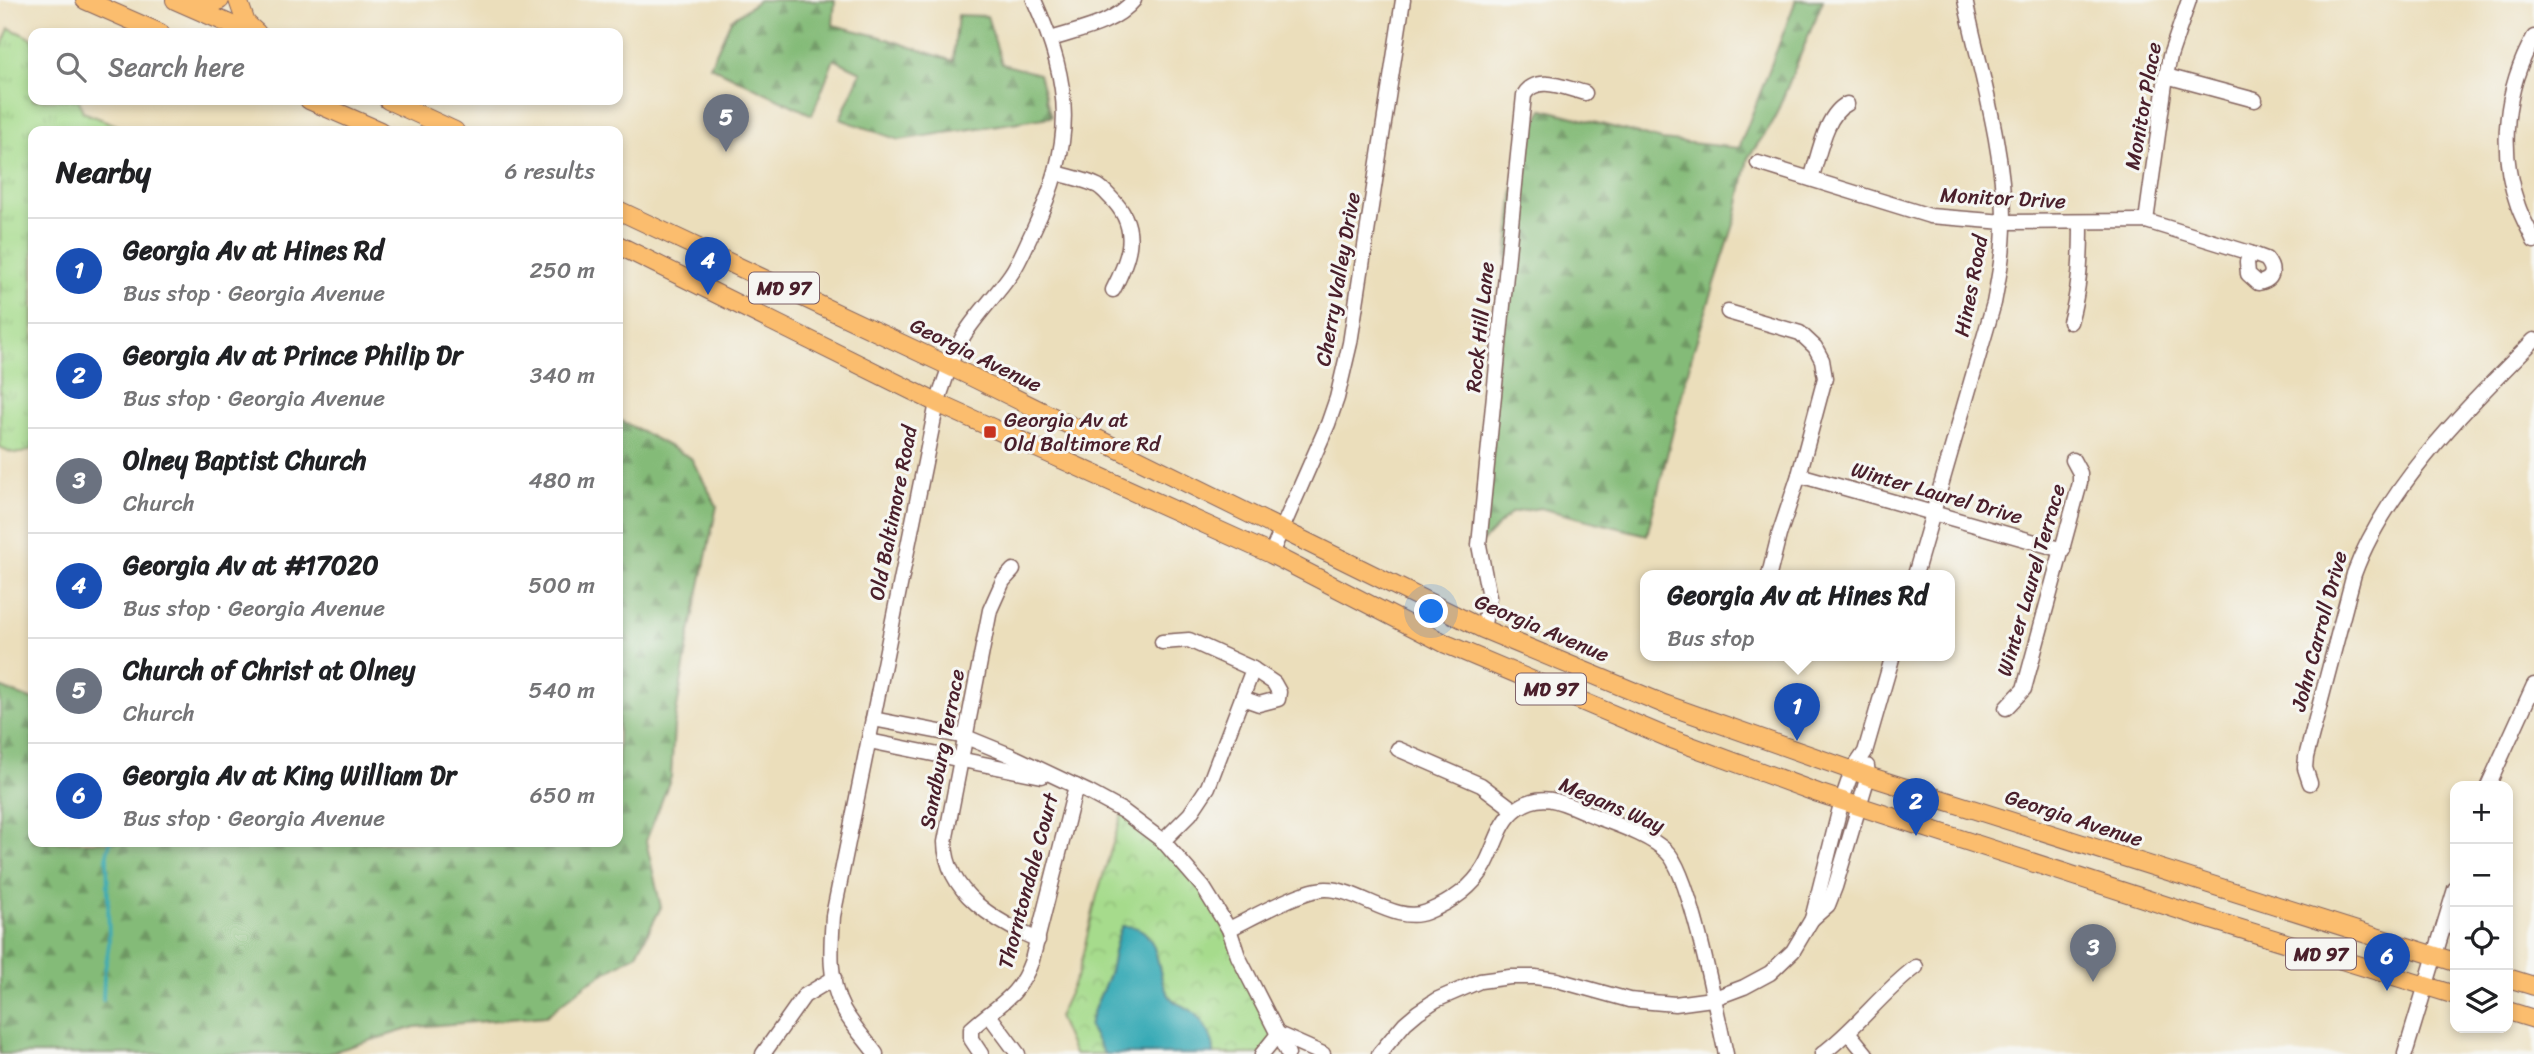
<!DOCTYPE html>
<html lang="en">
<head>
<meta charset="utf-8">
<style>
  body { margin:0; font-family:Sriracha,sans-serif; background:#f2f2f2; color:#202124 }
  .controls { position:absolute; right:21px; bottom:21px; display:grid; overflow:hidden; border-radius:14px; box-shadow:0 4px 10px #0003 }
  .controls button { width:63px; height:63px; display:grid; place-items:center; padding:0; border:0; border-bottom:2px solid #e0e0e0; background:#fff; color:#202124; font:35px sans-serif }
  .you { position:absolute; left:1432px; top:612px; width:24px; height:24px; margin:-18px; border:5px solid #fff; border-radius:50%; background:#1a73e8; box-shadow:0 0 0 10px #1a73e833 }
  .badge { display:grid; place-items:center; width:46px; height:46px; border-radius:50%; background:#b45309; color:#fff; font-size:23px; font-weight:700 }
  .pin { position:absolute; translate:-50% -58px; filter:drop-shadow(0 2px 4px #0008) }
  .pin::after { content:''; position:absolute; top:37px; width:24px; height:21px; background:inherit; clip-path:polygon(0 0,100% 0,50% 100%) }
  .popup { position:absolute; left:1640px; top:570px; width:315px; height:91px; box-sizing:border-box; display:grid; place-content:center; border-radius:14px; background:#fff; filter:drop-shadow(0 2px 5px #0005); font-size:23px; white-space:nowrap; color:#757577 }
  .popup b { font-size:26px; color:#202124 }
  .popup::after { content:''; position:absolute; left:50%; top:100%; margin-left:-14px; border:14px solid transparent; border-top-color:#fff }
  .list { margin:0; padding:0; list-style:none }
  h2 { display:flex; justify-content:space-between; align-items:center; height:91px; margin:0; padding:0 28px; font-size:30px }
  h2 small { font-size:23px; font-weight:400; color:#757577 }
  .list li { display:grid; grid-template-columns:46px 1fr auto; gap:21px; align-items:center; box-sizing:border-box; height:105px; padding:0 28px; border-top:2px solid #e0e0e0 }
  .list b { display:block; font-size:26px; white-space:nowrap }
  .list p { margin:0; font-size:23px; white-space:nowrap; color:#757577 }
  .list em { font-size:23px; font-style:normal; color:#757577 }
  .icon { flex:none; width:38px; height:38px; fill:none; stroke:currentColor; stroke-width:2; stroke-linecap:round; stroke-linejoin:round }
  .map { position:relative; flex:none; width:2534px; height:1054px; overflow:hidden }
  .search { position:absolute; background:#fff; box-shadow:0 4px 10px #0003; left:28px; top:28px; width:595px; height:77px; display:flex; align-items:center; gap:18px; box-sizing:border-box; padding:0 24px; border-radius:14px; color:#757577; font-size:26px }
  .panel { position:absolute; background:#fff; box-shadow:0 4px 10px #0003; left:28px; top:126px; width:595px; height:721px; border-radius:14px }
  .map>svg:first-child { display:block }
  .grass { fill:url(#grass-tufts); stroke:#787d5c; stroke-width:2 }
  .forest { fill:url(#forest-firs); stroke:#676d52; stroke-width:2 }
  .park { fill:url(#park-crowns); stroke:#787d5c; stroke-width:2 }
  .water { fill:#39aab6; stroke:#426470; stroke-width:2 }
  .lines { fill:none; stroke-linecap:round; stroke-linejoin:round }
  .stream { stroke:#39aab6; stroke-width:3.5 }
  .minor-casing { stroke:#82625d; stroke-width:17 }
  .major-casing { stroke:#82625d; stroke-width:20 }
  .minor { stroke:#fff; stroke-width:14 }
  .major { stroke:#fbbd6e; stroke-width:18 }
  .poi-dot { fill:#c8321e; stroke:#f6f6f2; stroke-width:2.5 }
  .labels { text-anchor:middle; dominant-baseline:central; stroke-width:6; stroke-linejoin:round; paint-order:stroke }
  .shield { fill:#f6f6f2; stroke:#7e6067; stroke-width:2 }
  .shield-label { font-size:19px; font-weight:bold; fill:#4a1f2b }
  .street-label { font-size:21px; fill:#4a1f2b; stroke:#f6f6f2 }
  .poi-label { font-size:21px; fill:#4a1f2b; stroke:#f6f6f2; text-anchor:start }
</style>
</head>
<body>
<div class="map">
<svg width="2534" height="1054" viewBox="0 0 2534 1054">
  <defs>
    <pattern id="grass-tufts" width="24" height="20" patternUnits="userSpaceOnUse" patternTransform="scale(1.75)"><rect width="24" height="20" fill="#a6db8c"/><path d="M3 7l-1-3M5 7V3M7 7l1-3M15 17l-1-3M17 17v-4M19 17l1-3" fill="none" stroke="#90bc79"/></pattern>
    <pattern id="forest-firs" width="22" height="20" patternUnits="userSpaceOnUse" patternTransform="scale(1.75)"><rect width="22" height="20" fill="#84bb78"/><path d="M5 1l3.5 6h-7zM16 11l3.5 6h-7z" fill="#6e9763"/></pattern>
    <pattern id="park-crowns" width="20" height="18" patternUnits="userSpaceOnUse" patternTransform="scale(1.75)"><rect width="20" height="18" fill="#a6db8c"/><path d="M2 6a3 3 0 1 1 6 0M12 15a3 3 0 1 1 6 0" fill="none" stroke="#90bc79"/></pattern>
  </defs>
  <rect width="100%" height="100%" fill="#f6f6f2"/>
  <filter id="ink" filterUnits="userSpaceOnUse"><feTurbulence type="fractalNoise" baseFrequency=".0143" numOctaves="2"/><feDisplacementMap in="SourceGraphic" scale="14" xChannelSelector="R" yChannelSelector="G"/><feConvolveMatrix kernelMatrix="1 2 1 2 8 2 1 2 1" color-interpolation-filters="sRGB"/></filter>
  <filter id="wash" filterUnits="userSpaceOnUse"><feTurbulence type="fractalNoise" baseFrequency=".00686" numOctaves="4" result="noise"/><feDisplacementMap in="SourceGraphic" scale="28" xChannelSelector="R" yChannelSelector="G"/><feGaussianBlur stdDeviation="1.57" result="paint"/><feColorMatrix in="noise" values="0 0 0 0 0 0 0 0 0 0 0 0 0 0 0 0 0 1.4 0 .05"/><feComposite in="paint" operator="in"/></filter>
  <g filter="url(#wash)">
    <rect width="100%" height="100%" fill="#ebdebb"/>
    <!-- grass -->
    <path class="grass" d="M9 28 33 39V100H79L83 112 131 131H33V448C21 456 12 454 0 447V50Z"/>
    <!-- forest -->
    <g class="forest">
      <path d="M759 0H835L833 25 878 36 953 61 958 15 987 16 1002 64 1039 74 1051 117 899 140 840 119 861 72 834 59 812 115 710 66 731 20Z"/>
      <path d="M1796 0H1823L1773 122 1748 158 1736 218 1692 355 1647 535 1540 508 1511 513 1479 545 1517 155 1543 109 1662 140 1739 148Z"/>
      <path d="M618 419 691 458 717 506 689 637 674 726 671 777 646 841 661 907 637 954 586 984 546 1016 415 1027 326 1054H0V687L33 700V842H618Z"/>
    </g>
    <!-- park -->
    <path class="park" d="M1123 811 1203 887 1278 1034 1262 1054H1074L1058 1017 1078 974 1097 895Z"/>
    <!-- water -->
    <path class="water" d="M1122 926C1130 926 1136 926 1143 931 1163 948 1155 982 1173 1000 1178 1005 1187 1007 1192 1011 1203 1021 1215 1039 1214 1054H1105L1103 1052 1089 1027C1092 1008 1103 992 1109 974 1114 958 1114 941 1122 926Z"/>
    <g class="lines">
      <!-- stream -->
      <path class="stream" d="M103 1000 104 976 109 944 107 854 110 842"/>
    </g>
  </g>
  <g filter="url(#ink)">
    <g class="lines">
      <defs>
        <g id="minor">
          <path d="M2534 37C2505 88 2498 150 2518 206 2522 218 2529 229 2534 241"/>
          <path d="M1051 39C1079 30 1114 24 1134 0"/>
          <path d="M2166 76 2255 100"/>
          <path d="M1758 163 1930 216 2004 222 2146 221 2250 253 2266 259C2275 270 2274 280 2258 283L2248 274 2247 262 2250 253"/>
          <path d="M1057 173C1070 177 1086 180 1098 186 1103 189 1107 194 1110 197 1141 227 1130 257 1113 290"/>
          <path d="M1811 179C1819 156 1825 114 1847 104"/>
          <path d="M2146 221 2166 76 2170 56 2189 0"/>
          <path d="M1728 312 1800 333 1815 347 1822 360 1825 378 1799 475 1779 535 1769 575"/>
          <path d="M2070 322C2080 288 2081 258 2081 223"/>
          <path d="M1799 475 2063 550"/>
          <path d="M1271 554 1328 424 1337 398 1350 343 1403 0"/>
          <path d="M1013 570 1003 581 990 610 945 842C946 893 996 922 1038 940"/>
          <path d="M1915 575 1994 303C1999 276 2004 250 2004 223 2005 152 1980 70 1965 0"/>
          <path d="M1483 629 1489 597 1479 545 1524 95C1536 74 1565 88 1585 93"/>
          <path d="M1162 642 1189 640 1253 669 1208 787 1190 814 1163 841"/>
          <path d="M1242 698 1259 704 1278 699 1279 692 1274 683 1253 669"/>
          <path d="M2006 708 2024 689 2080 483V473L2073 460"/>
          <path d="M873 719 966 737 1010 755 1088 792 1123 811 1163 841 1203 887 1229 929 1238 956 1288 1054"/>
          <path d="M869 741 1042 776"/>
          <path d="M1398 749 1481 785 1514 810"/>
          <path d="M2310 783 2305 768 2306 757 2354 574C2386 486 2469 406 2534 340"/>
          <path d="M2488 786 2534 685"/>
          <path d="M1812 919 1828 905 1835 887 1868 776 1867 766"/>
          <path d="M1229 929C1252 918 1302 889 1326 889 1359 889 1396 925 1427 912 1449 903 1472 888 1484 867 1495 849 1499 821 1518 808 1542 791 1562 802 1587 813 1611 823 1649 834 1667 852 1691 874 1717 1016 1726 1054"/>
          <path d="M989 1015 1018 1054"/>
          <path d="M1848 1032 1866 1054"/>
          <path d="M1278 1034 1323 1054"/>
          <path d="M763 1054 804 996 834 978"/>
          <path d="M876 1054C865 1039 852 1025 843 1009 828 981 831 946 833 916L937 403C946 379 953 350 968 329 981 310 998 293 1011 274 1020 261 1026 245 1033 231 1075 144 1073 87 1034 0"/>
          <path d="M981 1054 971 1039V1029C999 1003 1018 999 1032 960L1076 786"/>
          <path d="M1262 1054 1278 1034"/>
          <path d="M1379 1054 1405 1023 1418 1012 1436 1000 1480 981 1510 977H1535L1557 980 1629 1000 1675 1004 1712 999 1744 987 1770 973 1793 951 1812 919 1842 800 1852 771 1865 752 1893 655"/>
          <path d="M1822 1054C1857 1028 1882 992 1916 967"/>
          <path d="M2405 1054 2455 889"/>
        </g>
        <g id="major">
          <path d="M85 0 160 33"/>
          <path d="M175 0 250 33"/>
          <path d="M238 0 246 23 257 33"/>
          <path d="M190 4 211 5 220 0"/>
          <path d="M309 100 380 131"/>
          <path d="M388 100 455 131"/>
          <path d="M618 210 968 375 1483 629 1664 704 1868 776 2455 962"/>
          <path d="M618 245 937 403 1271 554 1446 644 1669 738 1818 793 2186 912 2455 995"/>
          <path d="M2508 978 2534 986"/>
          <path d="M2508 1011 2534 1019"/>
        </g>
      </defs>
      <!-- minor casing -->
      <use href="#minor" class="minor-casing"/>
      <!-- major casing -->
      <use href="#major" class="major-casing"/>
      <!-- minor -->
      <use href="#minor" class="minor"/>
      <!-- major -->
      <use href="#major" class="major"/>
    </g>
  </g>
  <!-- markers -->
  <rect class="poi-dot" x="983" y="425" width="14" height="14" rx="3.5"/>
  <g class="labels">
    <!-- shield labels -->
    <g class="shield">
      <rect x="749" y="272.5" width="70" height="31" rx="5"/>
      <rect x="1516" y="673.5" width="70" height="31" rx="5"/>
      <rect x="2286" y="938.5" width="70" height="31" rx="5"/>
    </g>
    <g class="shield-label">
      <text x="784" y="288">MD 97</text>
      <text x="1551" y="689">MD 97</text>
      <text x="2321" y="954">MD 97</text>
    </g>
    <!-- street labels -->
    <g class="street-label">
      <text transform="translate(2143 106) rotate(-80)">Monitor Place</text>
      <text transform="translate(2003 198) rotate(3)">Monitor Drive</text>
      <text transform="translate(1338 279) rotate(-80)">Cherry Valley Drive</text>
      <text transform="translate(1971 286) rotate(-79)">Hines Road</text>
      <text transform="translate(1480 327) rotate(-84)">Rock Hill Lane</text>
      <text transform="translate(976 355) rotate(26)">Georgia Avenue</text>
      <text transform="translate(1937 493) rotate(16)">Winter Laurel Drive</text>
      <text transform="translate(893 513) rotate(-79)">Old Baltimore Road</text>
      <text transform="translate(2031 580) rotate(-74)">Winter Laurel Terrace</text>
      <text transform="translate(1542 628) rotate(23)">Georgia Avenue</text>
      <text transform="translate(2319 631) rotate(-75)">John Carroll Drive</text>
      <text transform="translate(942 749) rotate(-79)">Sandburg Terrace</text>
      <text transform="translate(1612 805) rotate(23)">Megans Way</text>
      <text transform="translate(2074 818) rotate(18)">Georgia Avenue</text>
      <text transform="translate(1028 881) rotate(-75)">Thorntondale Court</text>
    </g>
    <!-- poi labels -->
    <g class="poi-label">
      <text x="1004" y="420">Georgia Av at<tspan x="1004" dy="24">Old Baltimore Rd</tspan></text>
    </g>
  </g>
</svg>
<div class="controls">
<button>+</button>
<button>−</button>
<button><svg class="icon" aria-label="locate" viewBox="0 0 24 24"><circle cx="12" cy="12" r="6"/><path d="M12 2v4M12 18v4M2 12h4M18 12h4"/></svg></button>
<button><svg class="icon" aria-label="layers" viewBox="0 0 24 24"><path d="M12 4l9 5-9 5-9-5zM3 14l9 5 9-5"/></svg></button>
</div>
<div class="you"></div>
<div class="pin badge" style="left:1797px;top:741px;background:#1a4fb4">1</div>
<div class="popup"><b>Georgia Av at Hines Rd</b>Bus stop</div>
<div class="pin badge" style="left:1916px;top:836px;background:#1a4fb4">2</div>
<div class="pin badge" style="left:2093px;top:982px;background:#6b7280">3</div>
<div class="pin badge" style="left:708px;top:295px;background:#1a4fb4">4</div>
<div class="pin badge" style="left:726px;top:152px;background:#6b7280">5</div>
<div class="pin badge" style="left:2387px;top:991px;background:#1a4fb4">6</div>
<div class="search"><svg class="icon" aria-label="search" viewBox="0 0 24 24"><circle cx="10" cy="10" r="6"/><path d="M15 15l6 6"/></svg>Search here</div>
<section class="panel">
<h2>Nearby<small>6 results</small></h2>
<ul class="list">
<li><span class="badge" style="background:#1a4fb4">1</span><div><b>Georgia Av at Hines Rd</b><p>Bus stop · Georgia Avenue</p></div><em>250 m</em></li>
<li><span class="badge" style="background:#1a4fb4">2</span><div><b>Georgia Av at Prince Philip Dr</b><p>Bus stop · Georgia Avenue</p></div><em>340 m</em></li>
<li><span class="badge" style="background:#6b7280">3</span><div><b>Olney Baptist Church</b><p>Church</p></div><em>480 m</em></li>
<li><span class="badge" style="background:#1a4fb4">4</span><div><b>Georgia Av at #17020</b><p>Bus stop · Georgia Avenue</p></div><em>500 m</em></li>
<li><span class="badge" style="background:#6b7280">5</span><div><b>Church of Christ at Olney</b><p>Church</p></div><em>540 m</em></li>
<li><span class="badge" style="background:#1a4fb4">6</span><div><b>Georgia Av at King William Dr</b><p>Bus stop · Georgia Avenue</p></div><em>650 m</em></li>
</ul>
</section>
</div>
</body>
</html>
